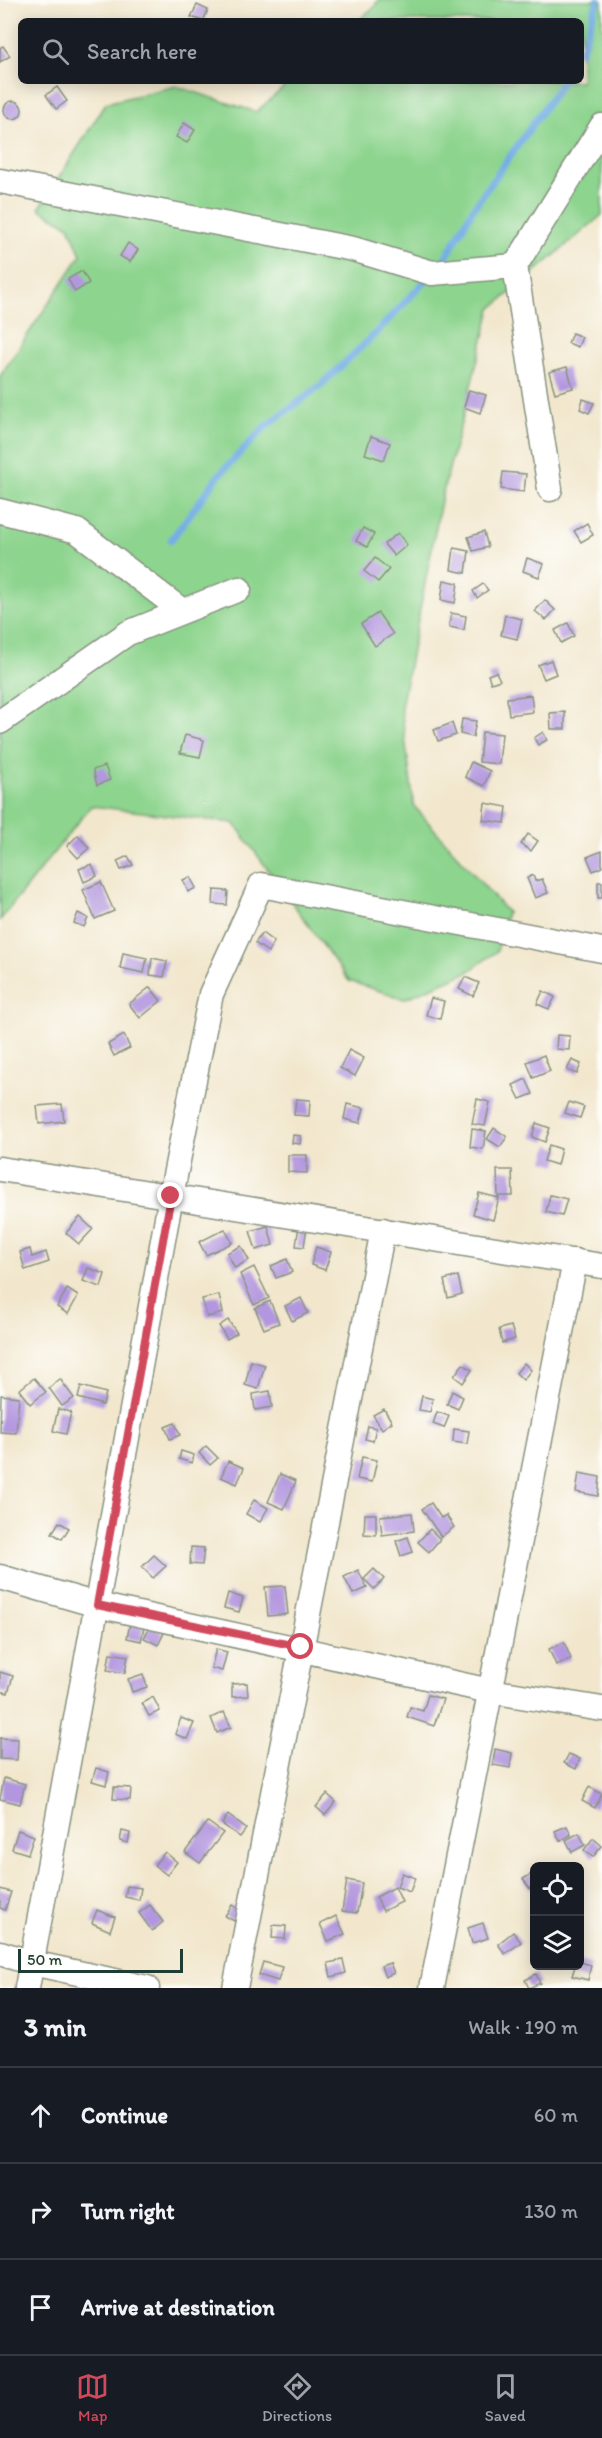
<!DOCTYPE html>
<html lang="en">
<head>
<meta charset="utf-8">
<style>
  body { margin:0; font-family:Itim,sans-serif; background:#20242c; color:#f1f3f6 }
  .controls { position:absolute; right:18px; bottom:18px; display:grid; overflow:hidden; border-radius:9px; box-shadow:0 3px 15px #0003 }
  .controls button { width:54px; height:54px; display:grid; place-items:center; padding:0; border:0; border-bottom:2px solid #363941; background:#171b24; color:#f1f3f6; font:30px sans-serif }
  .scale { position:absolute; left:18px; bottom:15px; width:165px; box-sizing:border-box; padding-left:6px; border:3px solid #1f3d34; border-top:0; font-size:16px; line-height:21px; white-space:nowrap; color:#1f3d34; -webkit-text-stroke:4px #fdfcf7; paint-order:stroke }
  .stop { position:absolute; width:18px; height:18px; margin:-14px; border:4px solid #d1495b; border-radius:50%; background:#fff }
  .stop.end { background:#d1495b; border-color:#fff; box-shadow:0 2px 6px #0008 }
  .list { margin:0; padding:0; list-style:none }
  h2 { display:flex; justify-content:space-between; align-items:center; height:78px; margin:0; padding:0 24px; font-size:26px }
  h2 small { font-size:20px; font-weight:400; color:#9ea1a6 }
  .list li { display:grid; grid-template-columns:39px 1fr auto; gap:18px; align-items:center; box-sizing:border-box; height:96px; padding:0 24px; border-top:2px solid #363941 }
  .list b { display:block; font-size:22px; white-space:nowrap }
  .list em { font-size:20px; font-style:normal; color:#9ea1a6 }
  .icon { flex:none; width:33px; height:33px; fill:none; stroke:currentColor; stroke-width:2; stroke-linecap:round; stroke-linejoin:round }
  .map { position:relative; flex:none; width:602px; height:1988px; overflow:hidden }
  .search { position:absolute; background:#171b24; box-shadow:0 3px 15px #0003; left:18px; right:18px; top:18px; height:66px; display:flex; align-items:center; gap:15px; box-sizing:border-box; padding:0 21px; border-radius:9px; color:#9ea1a6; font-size:22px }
  .sheet { height:366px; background:#171b24 }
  nav { display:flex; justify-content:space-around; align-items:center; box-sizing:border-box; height:84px; border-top:2px solid #363941; background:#171b24; font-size:16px; color:#9ea1a6 }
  nav a { display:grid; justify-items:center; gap:3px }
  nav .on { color:#d1495b }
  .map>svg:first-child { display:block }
  .green { fill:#8dd48e; stroke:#568861; stroke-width:1.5 }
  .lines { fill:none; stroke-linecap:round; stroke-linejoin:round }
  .stream { stroke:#74aee5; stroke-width:7 }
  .building { fill:#b296df }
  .minor-casing { stroke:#889280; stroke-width:27 }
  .minor { stroke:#fff; stroke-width:24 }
  .route { stroke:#d1495b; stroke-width:8 }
</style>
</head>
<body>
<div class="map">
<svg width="602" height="1988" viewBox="0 0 602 1988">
  <rect width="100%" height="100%" fill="#fdfcf7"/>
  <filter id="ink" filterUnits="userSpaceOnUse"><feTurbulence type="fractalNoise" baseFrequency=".0167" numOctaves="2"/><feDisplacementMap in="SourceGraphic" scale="12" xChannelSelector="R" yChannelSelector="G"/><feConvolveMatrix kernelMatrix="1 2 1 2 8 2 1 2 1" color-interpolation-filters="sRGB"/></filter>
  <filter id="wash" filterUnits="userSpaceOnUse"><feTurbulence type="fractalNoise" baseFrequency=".008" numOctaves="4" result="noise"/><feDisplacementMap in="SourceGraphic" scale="24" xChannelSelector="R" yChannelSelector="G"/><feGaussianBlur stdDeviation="1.35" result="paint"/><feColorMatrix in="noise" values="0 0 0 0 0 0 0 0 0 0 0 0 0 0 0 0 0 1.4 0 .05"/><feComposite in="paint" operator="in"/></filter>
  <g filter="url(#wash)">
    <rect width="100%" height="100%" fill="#f2e7cd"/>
    <!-- green -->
    <path class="green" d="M378 0H602V215L491 309 442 496 401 707 414 806 507 912 497 951 468 972 404 999 349 981 234 823 91 806 0 920V376L81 255 69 226 39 209 106 103 176 86 256 112 291 81H581V21H358L375 6Z"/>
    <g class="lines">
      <!-- stream -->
      <g class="stream">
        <path d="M581 52 598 0"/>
        <path d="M438 266 448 254 473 209 563 81"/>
        <path d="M171 540 219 475 265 427 320 386 372 337 429 277"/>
      </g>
    </g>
    <g id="blocks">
      <!-- building -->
      <g class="building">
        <path d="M197 5 208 10 203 21 191 17Z"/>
        <path d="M3 46 10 56 0 62V48Z"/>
        <path d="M57 87 67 101 56 109 46 95Z"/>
        <circle cx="13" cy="110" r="9"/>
        <path d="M184 123 195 130 187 143 176 137Z"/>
        <path d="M128 243 138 250 130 262 120 256Z"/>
        <path d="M82 271 89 283 75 292 68 279Z"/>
        <path d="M572 333 582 337 578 347 568 343Z"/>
        <path d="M567 367 573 388 555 393 549 372Z"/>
        <path d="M469 390 486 395 480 413 464 407Z"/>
        <path d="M583 399 594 403 589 413 580 409Z"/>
        <path d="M371 436 390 443 384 460 365 454Z"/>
        <path d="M503 472 526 474 524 492 501 489Z"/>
        <path d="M587 523 593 535 581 542 574 531Z"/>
        <path d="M363 528 374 534 367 547 356 541Z"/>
        <path d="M484 532 488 547 473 551 468 537Z"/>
        <path d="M398 533 407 545 394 556 384 544Z"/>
        <path d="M454 548 469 551 466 573 451 570Z"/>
        <path d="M375 558 389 569 378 582 364 571Z"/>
        <path d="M527 558 544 564 539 577 523 571Z"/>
        <path d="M444 580 458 583 455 603 441 600Z"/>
        <path d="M483 584 488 590 477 598 473 591Z"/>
        <path d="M545 600 555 610 546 620 535 611Z"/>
        <path d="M378 613 393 634 375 646 361 624Z"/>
        <path d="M451 613 466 616 464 630 449 627Z"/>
        <path d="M505 615 522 619 517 639 501 635Z"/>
        <path d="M568 623 574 636 561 643 555 630Z"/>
        <path d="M551 660 556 674 544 679 538 665Z"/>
        <path d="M496 672 500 680 491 683 488 675Z"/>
        <path d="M531 695 533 712 509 715 507 698Z"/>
        <path d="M565 712V729H551L550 713Z"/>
        <path d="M462 719 476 721 473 737 460 734Z"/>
        <path d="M452 723 456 735 438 741 434 730Z"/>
        <path d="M482 732 502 734 499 764 479 762Z"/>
        <path d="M543 732 547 740 538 745 534 738Z"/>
        <path d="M185 735 204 740 200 757 180 753Z"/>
        <path d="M471 762 490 771 484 786 465 777Z"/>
        <path d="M105 766 110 780 97 785 93 770Z"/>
        <path d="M485 803 507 807 505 823 483 820Z"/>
        <path d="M528 834 538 841 531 851 521 844Z"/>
        <path d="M78 835 89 848 78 858 67 846Z"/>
        <path d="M602 851V867L593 871 587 857Z"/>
        <path d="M128 856 133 865 121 870 117 861Z"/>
        <path d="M92 864 97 876 84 882 79 869Z"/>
        <path d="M533 875 535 881 542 879 548 893 535 898 527 878Z"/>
        <path d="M190 877 196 888 188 892 183 880Z"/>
        <path d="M101 882 114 911 95 919 83 890Z"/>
        <rect x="598" y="882" width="4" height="16"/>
        <path d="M214 890 228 891 227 905 213 904Z"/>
        <path d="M78 913 88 918 84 927 74 923Z"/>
        <path d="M262 933 274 942 268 952 255 943Z"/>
        <path d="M123 953 147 958 144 973 120 968Z"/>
        <path d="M152 958 167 961 164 977 150 975Z"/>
        <path d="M465 977 479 983 473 996 459 989Z"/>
        <path d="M150 987 161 1001 140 1018 129 1004Z"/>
        <path d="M543 991 555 997 549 1009 537 1004Z"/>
        <path d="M431 998 444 1001 440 1019 426 1015Z"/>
        <path d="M124 1035 130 1048 114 1056 108 1044Z"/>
        <path d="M557 1035 570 1036 569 1050 556 1049Z"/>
        <path d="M349 1050 364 1058 355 1076 340 1068Z"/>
        <path d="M544 1055 550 1071 533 1078 527 1062Z"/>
        <path d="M572 1060 581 1064 577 1074 567 1070Z"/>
        <path d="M526 1079 533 1094 520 1099 513 1085Z"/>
        <path d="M296 1099 310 1100 309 1116 294 1115Z"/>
        <path d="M477 1099 490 1102 485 1126 472 1124Z"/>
        <path d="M569 1102 584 1107 580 1118 565 1113Z"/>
        <path d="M62 1104 64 1121 39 1124 37 1106Z"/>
        <path d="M347 1104 364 1108 360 1123 344 1119Z"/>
        <path d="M536 1123 550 1128 545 1142 532 1137Z"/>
        <path d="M494 1128 507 1137 500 1147 487 1139Z"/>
        <path d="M472 1129 486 1131 483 1149 470 1147Z"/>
        <path d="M293 1135 301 1136 300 1144 292 1143Z"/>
        <path d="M549 1145 561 1149 557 1165 544 1161Z"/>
        <path d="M288 1155H307V1173L288 1172Z"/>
        <path d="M497 1170H512L513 1196H498Z"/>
        <path d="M479 1193 499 1198 493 1220 473 1214Z"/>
        <path d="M550 1195 567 1199 562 1216 546 1212Z"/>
        <path d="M80 1217 93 1229 79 1244 66 1233Z"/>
        <path d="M299 1225 307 1226 304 1247 296 1246Z"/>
        <path d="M268 1226 273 1245 256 1250 250 1231Z"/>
        <path d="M225 1229 232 1243 206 1255 199 1242Z"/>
        <path d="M241 1246 249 1260 235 1268 227 1253Z"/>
        <path d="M316 1247 331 1252 325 1270 311 1265Z"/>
        <path d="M30 1249 32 1257 46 1252 49 1262 25 1270 20 1252Z"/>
        <path d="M287 1259 292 1272 276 1278 271 1266Z"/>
        <path d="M254 1267 269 1298 254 1305 240 1274Z"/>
        <path d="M88 1268 105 1274 101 1287 83 1281Z"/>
        <path d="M458 1276 462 1294 448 1298 444 1280Z"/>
        <path d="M67 1289 78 1296 68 1314 57 1307Z"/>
        <path d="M219 1295 223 1313 207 1317 202 1299Z"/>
        <path d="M301 1298 308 1313 292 1321 285 1306Z"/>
        <path d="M270 1301 279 1323 264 1329 255 1308Z"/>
        <path d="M228 1320 237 1333 227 1339 219 1326Z"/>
        <path d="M511 1326 515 1339 502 1343 499 1329Z"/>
        <path d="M251 1361 265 1365 258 1389 245 1385Z"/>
        <path d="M524 1363 531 1370 523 1380 516 1373Z"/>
        <path d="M463 1364 472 1370 463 1383 454 1376Z"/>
        <path d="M34 1378 46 1392 30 1404 19 1390Z"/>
        <path d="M60 1379 74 1398 62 1406 49 1388Z"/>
        <path d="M81 1386 106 1393 103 1405 78 1398Z"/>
        <path d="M270 1391 272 1407 255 1410 253 1394Z"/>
        <path d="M452 1391 463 1397 458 1409 447 1404Z"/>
        <path d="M1 1395 19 1397 16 1433 0 1432Z"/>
        <path d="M422 1396 433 1399 430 1412 419 1410Z"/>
        <path d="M58 1409 71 1412 66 1434 53 1431Z"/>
        <path d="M384 1409 392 1422 382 1429 373 1415Z"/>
        <path d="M437 1412 449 1416 444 1428 433 1424Z"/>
        <path d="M175 1423 180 1435 170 1439 165 1427Z"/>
        <path d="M368 1426 376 1428 373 1441 365 1439Z"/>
        <path d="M454 1429 469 1431 467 1444 453 1442Z"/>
        <path d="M206 1446 218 1458 210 1465 199 1453Z"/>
        <path d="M181 1451 194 1455 192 1463 179 1459Z"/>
        <path d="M362 1457 377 1460 372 1482 357 1479Z"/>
        <path d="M228 1461 244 1468 237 1484 221 1477Z"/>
        <path d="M579 1473 600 1477 598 1496 576 1492Z"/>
        <path d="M280 1474 296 1481 284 1509 268 1502Z"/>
        <path d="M254 1500 268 1508 260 1522 246 1514Z"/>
        <path d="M431 1503 441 1518 446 1515 454 1527 441 1537 422 1509Z"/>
        <path d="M412 1513 414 1531 382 1535 380 1516Z"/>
        <path d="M365 1514H376V1535L364 1534Z"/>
        <path d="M59 1522 69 1528 62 1539 52 1533Z"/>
        <path d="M430 1529 440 1539 429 1552 418 1542Z"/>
        <path d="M408 1537 413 1552 401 1556 396 1541Z"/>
        <path d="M191 1547 204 1548 202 1565 190 1564Z"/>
        <path d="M154 1555 166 1566 153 1578 142 1567Z"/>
        <path d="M374 1569 384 1579 374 1589 364 1579Z"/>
        <path d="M358 1570 367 1588 353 1594 344 1577Z"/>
        <path d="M285 1586 288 1614 268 1616 265 1587Z"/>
        <path d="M228 1593 243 1598 239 1612 224 1608Z"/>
        <path d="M130 1624 144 1627 141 1641 127 1638Z"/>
        <path d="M150 1626 164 1633 158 1645 144 1638Z"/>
        <path d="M564 1642 571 1659 556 1665 549 1649Z"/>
        <path d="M216 1649 227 1652 222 1671 211 1668Z"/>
        <path d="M110 1653 128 1656 125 1673 107 1670Z"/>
        <path d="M0 1672 13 1676 8 1693 0 1691Z"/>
        <path d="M143 1674 147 1687 132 1692 128 1679Z"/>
        <path d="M247 1683 248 1696 232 1697V1684Z"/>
        <path d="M428 1695 443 1699 434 1726 407 1717 410 1707 423 1711Z"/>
        <path d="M153 1697 160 1711 149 1716 142 1703Z"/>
        <path d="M224 1712 231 1727 217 1733 211 1718Z"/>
        <path d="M181 1718 194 1723 187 1739 175 1734Z"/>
        <path d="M0 1738 18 1739 17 1760 0 1759Z"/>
        <path d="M495 1749 512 1753 510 1768 493 1765Z"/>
        <path d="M569 1754 580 1759 576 1769 564 1763Z"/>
        <path d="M96 1768 109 1772 106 1785 92 1781Z"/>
        <path d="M4 1778 25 1784 20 1804 0 1799Z"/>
        <path d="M114 1787 131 1788 130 1800 113 1799Z"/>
        <path d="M589 1787 602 1794 595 1808 582 1801Z"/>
        <path d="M327 1794 336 1802 325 1815 316 1807Z"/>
        <path d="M228 1815 246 1829 240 1837 222 1824Z"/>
        <path d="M208 1822 223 1833 200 1863 185 1852Z"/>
        <path d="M567 1826 571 1835 560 1841 555 1831Z"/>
        <path d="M18 1830 34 1836 28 1854 12 1849Z"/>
        <path d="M122 1831 130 1833 128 1843 120 1841Z"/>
        <path d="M579 1833 585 1845 572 1852 566 1840Z"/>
        <path d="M593 1838 602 1846 593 1857 584 1850Z"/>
        <path d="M165 1852 177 1862 167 1875 154 1865Z"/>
        <path d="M402 1873 415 1878 410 1892 397 1887Z"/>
        <path d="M533 1873 534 1886 530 1889 523 1879Z"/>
        <path d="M347 1880 362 1883 357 1913 342 1911Z"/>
        <path d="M127 1886 141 1888 139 1900 125 1897Z"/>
        <path d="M395 1887 402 1902 383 1911 376 1897Z"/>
        <path d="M0 1889 11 1892 5 1910 0 1908Z"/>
        <path d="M150 1905 163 1922 152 1931 139 1913Z"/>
        <path d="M232 1905 244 1912 238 1923 225 1916Z"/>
        <path d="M97 1910 115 1917 110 1931 92 1923Z"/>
        <path d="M336 1916 345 1934 328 1941 320 1924Z"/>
        <path d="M483 1923 488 1938 472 1943 468 1928Z"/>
        <path d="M273 1925 286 1926 285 1939 272 1938Z"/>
        <path d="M513 1932 521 1942 505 1954 498 1944Z"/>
        <path d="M343 1960 346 1973 331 1977 328 1963Z"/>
        <path d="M263 1962 282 1967 278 1981 259 1975Z"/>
        <path d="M580 1962 591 1965 588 1980 572 1976 575 1966H580Z"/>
        <path d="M390 1963 394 1973 385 1977 381 1966Z"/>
        <path d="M536 1974 540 1983 529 1988 525 1980Z"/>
      </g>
    </g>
  </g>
  <g filter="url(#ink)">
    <use href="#blocks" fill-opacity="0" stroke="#889280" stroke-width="1.5"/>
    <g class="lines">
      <defs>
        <g id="minor">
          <path d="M0 181 353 249 432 273 515 266"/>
          <path d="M550 489 515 266 602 126"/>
          <path d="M0 511 77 531 181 610"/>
          <path d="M0 722 128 633 239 589"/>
          <path d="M0 1169 602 1266"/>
          <path d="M0 1577 97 1605 490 1691 602 1709"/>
          <path d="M0 1953 32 1963 147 1988"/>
          <path d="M27 1988 171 1196 211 994 261 885 602 950"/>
          <path d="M235 1988 383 1230"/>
          <path d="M432 1988 575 1261"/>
        </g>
      </defs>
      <!-- minor casing -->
      <use href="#minor" class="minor-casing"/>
      <!-- minor -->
      <use href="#minor" class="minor"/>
    </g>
  </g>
  <g class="lines" filter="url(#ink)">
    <!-- route -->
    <path class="route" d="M171 1196 97 1605 301 1647"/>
  </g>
</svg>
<div class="controls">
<button><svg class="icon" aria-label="locate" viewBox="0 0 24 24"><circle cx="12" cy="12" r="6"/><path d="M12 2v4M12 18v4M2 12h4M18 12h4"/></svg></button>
<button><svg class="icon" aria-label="layers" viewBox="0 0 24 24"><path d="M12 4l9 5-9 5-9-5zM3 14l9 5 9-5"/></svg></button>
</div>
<div class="scale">50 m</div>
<div class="stop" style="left:301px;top:1647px"></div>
<div class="stop end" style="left:171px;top:1196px"></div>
<div class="search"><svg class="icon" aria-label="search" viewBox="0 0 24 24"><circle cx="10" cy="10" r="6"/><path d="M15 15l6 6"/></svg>Search here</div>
</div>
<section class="sheet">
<h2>3 min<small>Walk · 190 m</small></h2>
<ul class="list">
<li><svg class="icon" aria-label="ahead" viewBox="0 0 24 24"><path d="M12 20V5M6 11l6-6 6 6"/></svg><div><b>Continue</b></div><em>60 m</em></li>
<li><svg class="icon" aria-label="right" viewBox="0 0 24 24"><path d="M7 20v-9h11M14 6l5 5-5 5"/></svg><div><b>Turn right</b></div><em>130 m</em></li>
<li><svg class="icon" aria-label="arrive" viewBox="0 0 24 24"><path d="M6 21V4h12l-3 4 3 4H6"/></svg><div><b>Arrive at destination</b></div></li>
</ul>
</section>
<nav>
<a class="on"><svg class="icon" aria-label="map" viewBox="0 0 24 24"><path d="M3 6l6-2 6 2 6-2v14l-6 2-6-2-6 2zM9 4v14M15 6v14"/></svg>Map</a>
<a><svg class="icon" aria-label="directions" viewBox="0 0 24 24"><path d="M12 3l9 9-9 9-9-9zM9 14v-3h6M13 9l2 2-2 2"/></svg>Directions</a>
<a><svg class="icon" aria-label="saved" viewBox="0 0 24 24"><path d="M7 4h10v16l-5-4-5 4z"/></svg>Saved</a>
</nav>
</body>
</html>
